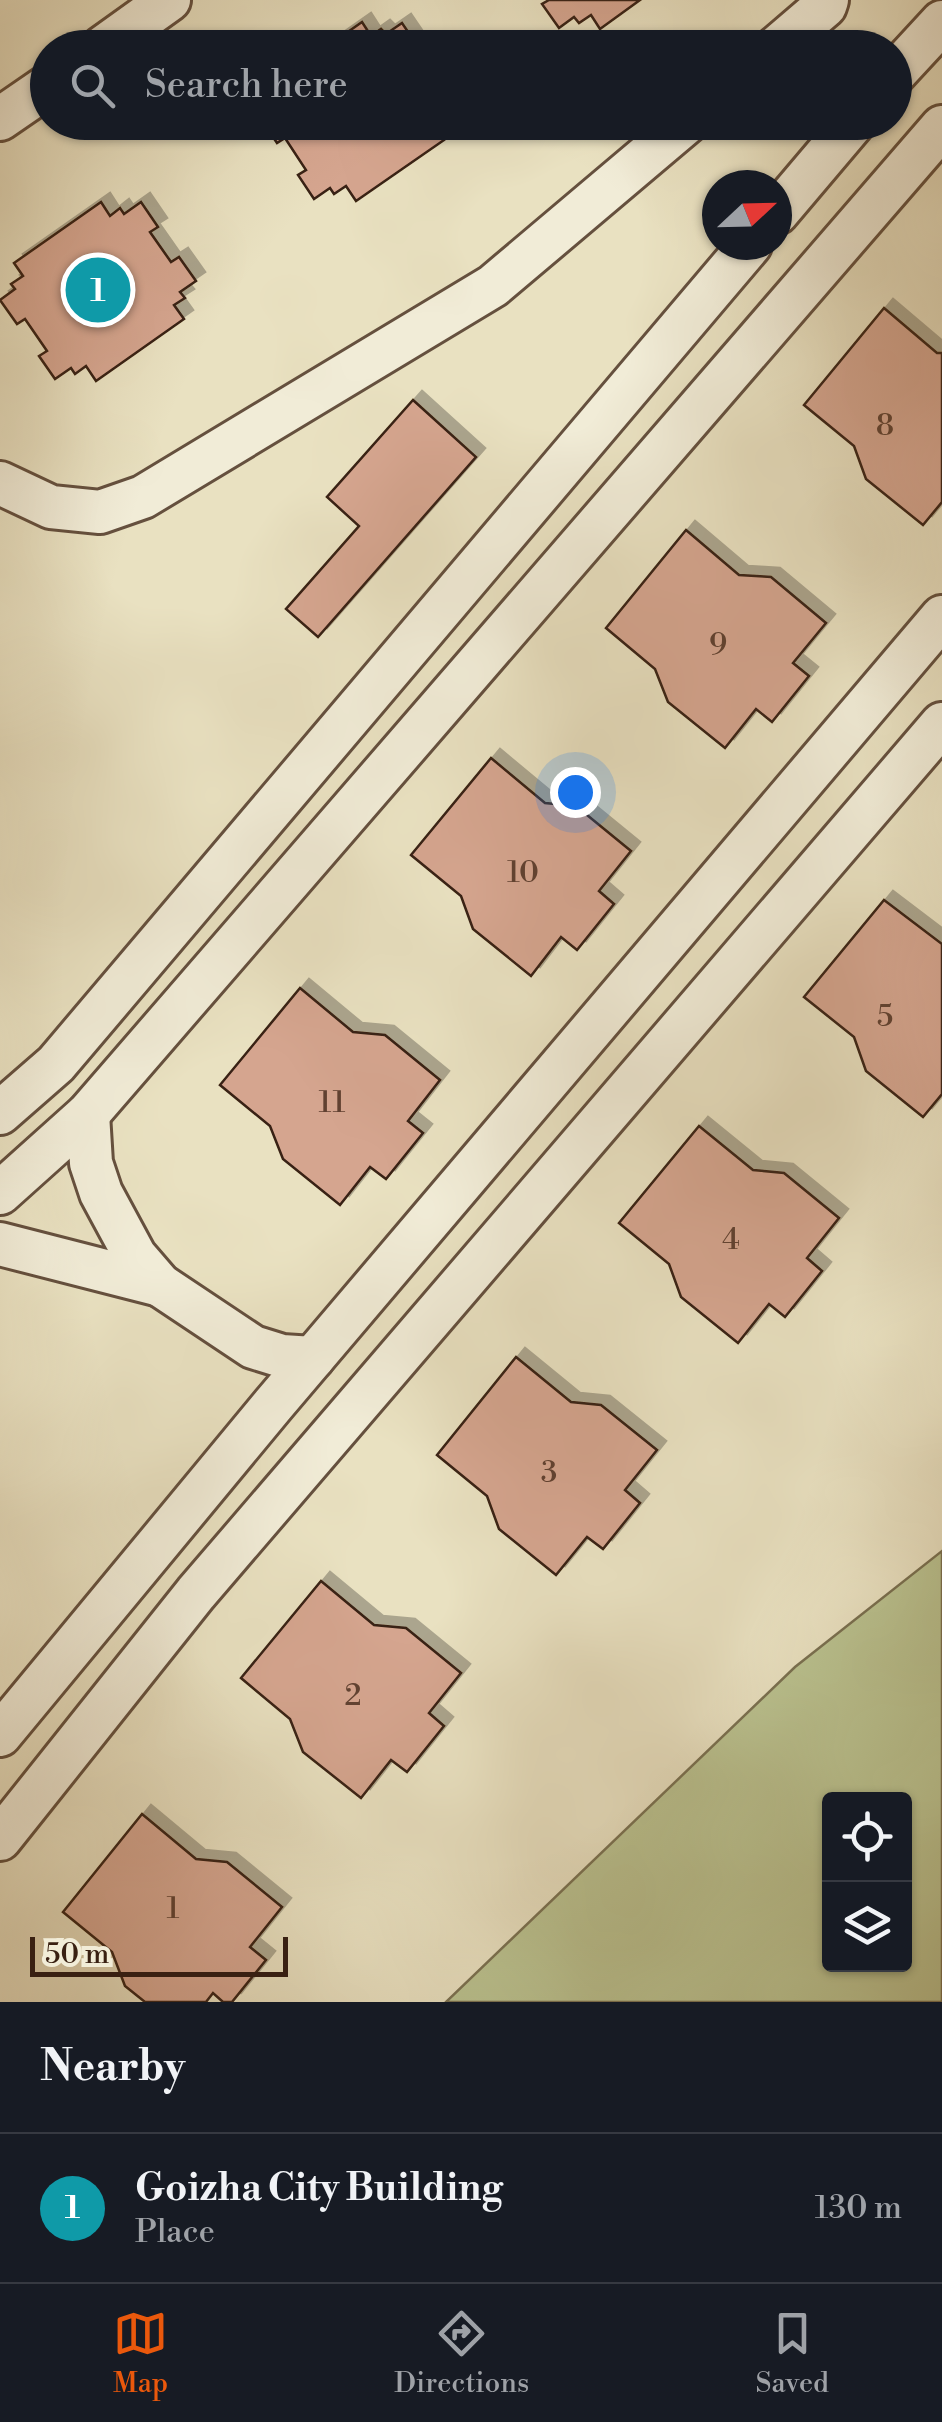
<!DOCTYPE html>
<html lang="en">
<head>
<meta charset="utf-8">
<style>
  body { margin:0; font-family:"Libre Bodoni",serif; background:#242831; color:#f1f3f6 }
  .controls { position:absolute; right:30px; bottom:30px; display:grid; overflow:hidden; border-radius:10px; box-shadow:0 2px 8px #0004 }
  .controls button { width:90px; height:90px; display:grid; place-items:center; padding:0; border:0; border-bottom:2px solid #363941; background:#171b24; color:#f1f3f6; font:50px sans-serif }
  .compass { position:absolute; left:702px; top:170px; width:90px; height:90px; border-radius:50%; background:#171b24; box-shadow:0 2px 8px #0004; rotate:68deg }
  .scale { position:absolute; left:30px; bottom:25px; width:258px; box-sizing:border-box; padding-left:10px; border:5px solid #392012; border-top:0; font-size:28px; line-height:35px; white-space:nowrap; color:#392012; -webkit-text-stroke:8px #f1ecd7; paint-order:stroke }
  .you { position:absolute; left:575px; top:792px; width:35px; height:35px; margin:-25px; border:8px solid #fff; border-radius:50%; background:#1a73e8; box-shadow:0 0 0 15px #1a73e833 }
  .badge { display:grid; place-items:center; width:65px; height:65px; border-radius:50%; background:#ea580c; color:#fff; font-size:32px; font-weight:700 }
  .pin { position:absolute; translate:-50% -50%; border:5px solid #fff; box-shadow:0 2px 10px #0006 }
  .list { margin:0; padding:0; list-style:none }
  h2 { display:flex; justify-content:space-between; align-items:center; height:130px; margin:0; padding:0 40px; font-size:42px }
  h2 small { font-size:32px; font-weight:400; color:#9ea1a6 }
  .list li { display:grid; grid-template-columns:65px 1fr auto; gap:30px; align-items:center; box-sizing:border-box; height:150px; padding:0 40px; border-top:2px solid #363941 }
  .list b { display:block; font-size:38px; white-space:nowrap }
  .list p { margin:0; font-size:32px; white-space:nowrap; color:#9ea1a6 }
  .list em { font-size:32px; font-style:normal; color:#9ea1a6 }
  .icon { flex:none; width:55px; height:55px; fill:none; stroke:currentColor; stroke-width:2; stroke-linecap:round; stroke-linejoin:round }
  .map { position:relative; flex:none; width:942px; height:2002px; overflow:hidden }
  .search { position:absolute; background:#171b24; box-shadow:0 2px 8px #0004; left:30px; right:30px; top:30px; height:110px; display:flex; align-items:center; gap:25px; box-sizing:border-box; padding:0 35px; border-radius:55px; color:#9ea1a6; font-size:38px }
  .sheet { height:280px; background:#171b24 }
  nav { display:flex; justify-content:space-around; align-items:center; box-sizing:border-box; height:140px; border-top:2px solid #363941; background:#171b24; font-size:28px; color:#9ea1a6 }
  nav a { display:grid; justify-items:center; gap:5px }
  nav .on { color:#ea580c }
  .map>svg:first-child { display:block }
  .green { fill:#bac290; stroke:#7a7151; stroke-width:2.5; fill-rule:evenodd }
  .building { fill:#d5a58f; stroke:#392012; stroke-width:2.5; filter:url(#shadow) }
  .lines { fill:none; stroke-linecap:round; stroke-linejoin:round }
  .minor-casing { stroke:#65503e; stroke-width:48 }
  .minor { stroke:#f1ecd7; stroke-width:42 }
  .labels { text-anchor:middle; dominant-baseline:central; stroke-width:8; stroke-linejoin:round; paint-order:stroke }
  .number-label { font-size:30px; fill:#604131 }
</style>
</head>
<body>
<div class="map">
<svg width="942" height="2002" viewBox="0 0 942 2002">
  <defs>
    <filter id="shadow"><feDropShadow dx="9" dy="-9" stdDeviation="0" flood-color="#0004"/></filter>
  </defs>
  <rect width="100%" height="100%" fill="#e9e1c1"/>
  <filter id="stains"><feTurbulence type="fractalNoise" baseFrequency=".002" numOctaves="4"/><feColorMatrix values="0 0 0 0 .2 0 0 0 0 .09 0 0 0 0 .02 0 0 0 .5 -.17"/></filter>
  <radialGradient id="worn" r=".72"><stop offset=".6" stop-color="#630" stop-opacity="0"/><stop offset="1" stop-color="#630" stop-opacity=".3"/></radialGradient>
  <!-- green -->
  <path class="green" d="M942 1551V2002H446L795 1667ZM830 1800H904V1964H830Z"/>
  <!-- building -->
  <g class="building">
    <path d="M549 0H640L600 29 591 15 579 23 574 17 559 28 542 4Z"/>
    <path d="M362 22 371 36 381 29 386 34 402 23 419 48H325Z"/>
    <path d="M263 122H439L434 126 444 140 356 201 346 186 334 194 330 188 314 199 298 175 306 170 285 138 277 143Z"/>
    <path d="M101 202 110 216 120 208 124 214 141 202 158 227 150 232 171 262 179 257 196 281 180 292 185 298 174 305 184 319 96 381 86 366 75 374 71 368 55 379 39 356 47 351 25 319 17 324 0 300 15 289 11 284 23 276 14 263Z"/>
    <path d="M884 308 937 353H942V502L923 525 866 479 854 446 804 405Z"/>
    <path d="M413 400 476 457 318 637 286 609 359 526 327 497Z"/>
    <path d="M686 530 739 575 771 577 826 623 793 663 809 676 772 722 756 709 725 748 668 702 655 669 606 628Z"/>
    <path d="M491 758 545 803 576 806 631 851 599 891 614 904 577 950 561 937 531 976 473 929 461 896 411 855Z"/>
    <path d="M884 900 942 944V1094L923 1117 866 1071 854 1037 804 997Z"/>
    <path d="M300 988 353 1032 385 1035 440 1080 408 1121 423 1133 386 1179 370 1167 340 1205 283 1159 270 1126 220 1085Z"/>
    <path d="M699 1126 753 1170 784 1173 839 1218 807 1258 822 1271 785 1317 769 1304 738 1343 681 1297 669 1264 619 1223Z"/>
    <path d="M516 1357 571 1402 601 1405 657 1450 625 1490 640 1503 603 1549 587 1537 556 1575 499 1529 487 1496 437 1455Z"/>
    <path d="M321 1581 374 1625 406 1628 461 1673 429 1713 444 1726 407 1772 391 1760 361 1798 303 1752 290 1719 241 1678Z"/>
    <path d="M142 1814 196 1859 227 1862 282 1907 250 1947 266 1960 232 2002H223L213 1993 206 2002H145L125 1986 112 1952 63 1912Z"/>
  </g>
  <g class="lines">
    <defs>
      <g id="minor">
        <path d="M102 48 169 0"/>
        <path d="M776 48 825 6 827 0"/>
        <path d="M894 74 942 22"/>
        <path d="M0 119 48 86"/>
        <path d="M777 213 854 122"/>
        <path d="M0 483 51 507 100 512 143 497 493 286 687 122"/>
        <path d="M0 1113 56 1064 750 245"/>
        <path d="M88 1114 91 1163 101 1193 135 1256 160 1285 253 1347 282 1356 313 1358"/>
        <path d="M0 1193 88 1114 942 127"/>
        <path d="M0 1244 160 1285"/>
        <path d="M0 1735 273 1405 942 617"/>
        <path d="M0 1839 196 1593 942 724"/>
      </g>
    </defs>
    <!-- minor casing -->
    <use href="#minor" class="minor-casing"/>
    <!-- minor -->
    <use href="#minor" class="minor"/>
  </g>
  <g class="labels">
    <!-- number labels -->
    <g class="number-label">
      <text x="885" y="426">8</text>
      <text x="718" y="645">9</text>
      <text x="523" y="873">10</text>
      <text x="885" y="1017">5</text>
      <text x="332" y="1103">11</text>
      <text x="731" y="1240">4</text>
      <text x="549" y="1473">3</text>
      <text x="353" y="1696">2</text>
      <text x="173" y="1909">1</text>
    </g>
  </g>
  <rect width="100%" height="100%" filter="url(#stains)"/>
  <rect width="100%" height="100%" fill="url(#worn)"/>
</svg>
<div class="controls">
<button><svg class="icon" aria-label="locate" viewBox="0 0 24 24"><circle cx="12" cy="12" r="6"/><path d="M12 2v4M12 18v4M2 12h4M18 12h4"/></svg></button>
<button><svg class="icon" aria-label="layers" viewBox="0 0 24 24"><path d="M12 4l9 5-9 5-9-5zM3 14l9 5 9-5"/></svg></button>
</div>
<svg class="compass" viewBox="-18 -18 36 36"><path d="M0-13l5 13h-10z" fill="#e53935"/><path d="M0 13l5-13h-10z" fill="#9ea1a6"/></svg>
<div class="scale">50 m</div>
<div class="you"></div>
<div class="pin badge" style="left:98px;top:290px;background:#0f9aa8">1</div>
<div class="search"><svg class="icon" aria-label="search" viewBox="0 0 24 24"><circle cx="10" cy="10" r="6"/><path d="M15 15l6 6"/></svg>Search here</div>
</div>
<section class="sheet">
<h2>Nearby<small></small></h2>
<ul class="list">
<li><span class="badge" style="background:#0f9aa8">1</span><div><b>Goizha City Building</b><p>Place</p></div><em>130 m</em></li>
</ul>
</section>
<nav>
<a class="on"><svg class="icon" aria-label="map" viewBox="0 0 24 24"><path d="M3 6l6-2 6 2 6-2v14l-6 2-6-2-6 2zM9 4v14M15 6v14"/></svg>Map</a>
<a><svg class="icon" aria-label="directions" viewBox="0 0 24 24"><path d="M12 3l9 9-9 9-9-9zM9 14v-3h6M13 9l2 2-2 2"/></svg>Directions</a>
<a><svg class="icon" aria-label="saved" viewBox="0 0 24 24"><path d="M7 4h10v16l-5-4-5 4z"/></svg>Saved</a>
</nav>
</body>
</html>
